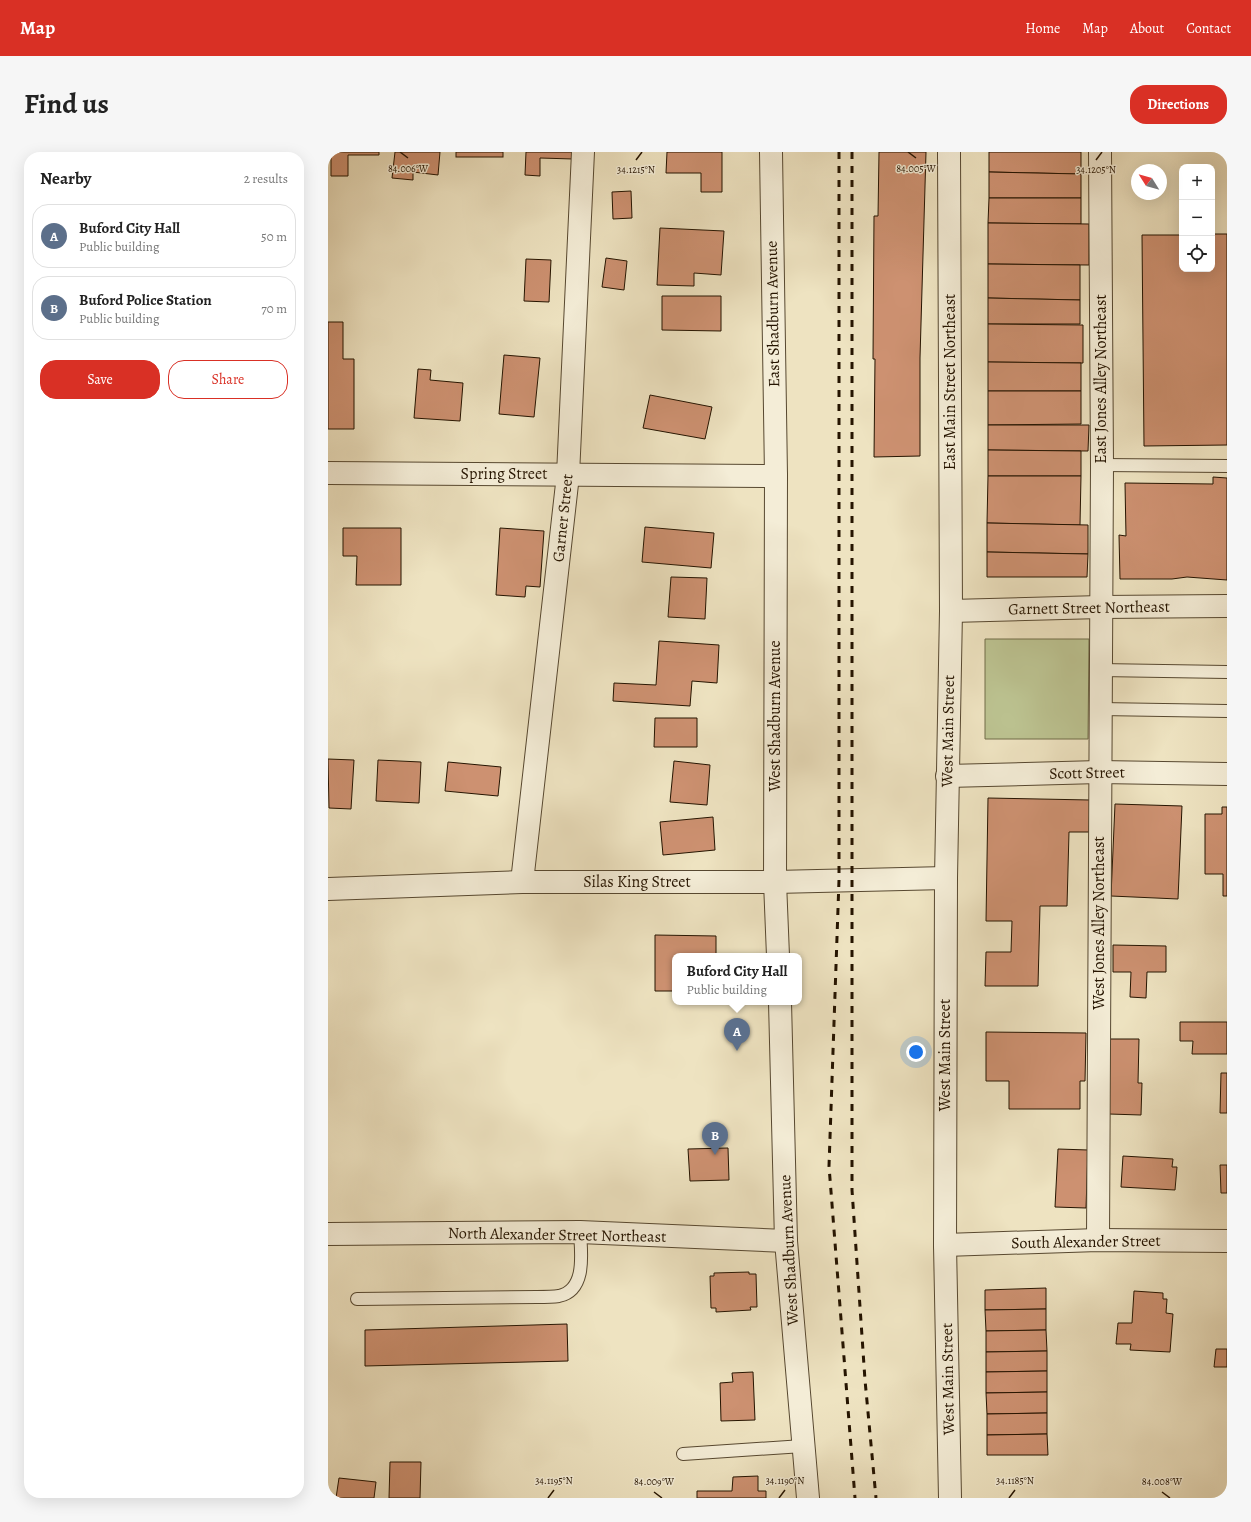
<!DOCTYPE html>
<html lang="en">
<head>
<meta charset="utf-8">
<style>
  body { margin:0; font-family:Alegreya,serif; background:#f6f6f6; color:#222 }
  .controls { position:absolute; right:12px; top:12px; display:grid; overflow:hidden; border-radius:8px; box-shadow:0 4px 16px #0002 }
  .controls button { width:36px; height:36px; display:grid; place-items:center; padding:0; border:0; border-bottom:1px solid #e0e0e0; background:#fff; color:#222; font:20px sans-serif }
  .compass { position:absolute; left:803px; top:12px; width:36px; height:36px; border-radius:50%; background:#fff; box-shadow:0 4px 16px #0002; rotate:307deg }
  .you { position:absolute; left:588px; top:900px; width:14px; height:14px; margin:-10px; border:3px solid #fff; border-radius:50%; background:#1a73e8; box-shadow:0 0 0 6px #1a73e833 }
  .badge { display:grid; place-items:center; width:26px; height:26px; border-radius:50%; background:#d93025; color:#fff; font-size:13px; font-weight:700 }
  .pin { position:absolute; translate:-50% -33px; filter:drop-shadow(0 1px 2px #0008) }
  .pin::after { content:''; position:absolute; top:21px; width:14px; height:12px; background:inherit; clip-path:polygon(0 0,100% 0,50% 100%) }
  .popup { position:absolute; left:344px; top:801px; width:130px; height:52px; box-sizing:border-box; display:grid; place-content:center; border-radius:8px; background:#fff; filter:drop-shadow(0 1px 3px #0005); font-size:13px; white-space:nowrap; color:#767676 }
  .popup b { font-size:15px; color:#222 }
  .popup::after { content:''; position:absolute; left:50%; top:100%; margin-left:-8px; border:8px solid transparent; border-top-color:#fff }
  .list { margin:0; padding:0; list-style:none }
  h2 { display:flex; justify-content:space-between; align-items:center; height:52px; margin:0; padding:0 16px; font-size:17px }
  h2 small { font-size:13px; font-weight:400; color:#767676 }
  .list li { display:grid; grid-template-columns:26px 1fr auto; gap:12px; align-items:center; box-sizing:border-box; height:64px; margin:0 8px 8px; padding:0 8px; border:1px solid #e0e0e0; border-radius:16px }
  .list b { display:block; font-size:15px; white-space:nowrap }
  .list p { margin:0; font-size:13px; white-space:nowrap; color:#767676 }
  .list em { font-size:13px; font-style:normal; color:#767676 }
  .actions { display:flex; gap:8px; padding:12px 16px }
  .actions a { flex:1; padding:9px 0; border:1px solid #d93025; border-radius:16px; text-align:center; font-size:14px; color:#d93025 }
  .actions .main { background:#d93025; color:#fff }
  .icon { flex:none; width:22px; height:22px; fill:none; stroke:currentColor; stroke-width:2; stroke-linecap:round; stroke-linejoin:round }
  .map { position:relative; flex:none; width:899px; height:1346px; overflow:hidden; border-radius:16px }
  header { display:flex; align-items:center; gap:24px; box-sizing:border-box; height:56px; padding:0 20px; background:#d93025; color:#fff }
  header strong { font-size:19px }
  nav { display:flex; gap:22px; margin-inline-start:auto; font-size:14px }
  .intro { display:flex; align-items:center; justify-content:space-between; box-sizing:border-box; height:96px; padding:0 24px }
  h1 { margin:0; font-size:28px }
  .button { padding:10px 18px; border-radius:16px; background:#d93025; color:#fff; font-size:14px; font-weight:700 }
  main { display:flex; gap:24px; padding:0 24px }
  aside { flex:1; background:#fff; border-radius:16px; box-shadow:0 4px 16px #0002 }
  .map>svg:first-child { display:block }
  .green { fill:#bcc391; stroke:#706c48 }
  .building { fill:#cd9171; stroke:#251400 }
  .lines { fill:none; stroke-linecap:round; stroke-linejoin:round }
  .service-casing { stroke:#574830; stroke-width:14 }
  .minor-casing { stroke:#574830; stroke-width:24 }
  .tertiary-casing { stroke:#574830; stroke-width:24 }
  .service { stroke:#f4edd7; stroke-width:12 }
  .minor { stroke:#f4edd7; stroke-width:22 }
  .tertiary { stroke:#f4edd7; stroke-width:22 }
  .rail { stroke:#251400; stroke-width:3; stroke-dasharray:7 7; stroke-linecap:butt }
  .ticks { fill:none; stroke:#251400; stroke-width:1.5 }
  .labels { text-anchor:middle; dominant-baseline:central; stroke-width:3; stroke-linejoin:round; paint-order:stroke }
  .street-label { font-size:16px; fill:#251400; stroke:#f4edd7 }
  .ticks-label { font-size:10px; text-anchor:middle; fill:#251400; stroke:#f4edd7; stroke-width:3; stroke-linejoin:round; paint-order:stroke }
</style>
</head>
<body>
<header>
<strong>Map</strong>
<nav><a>Home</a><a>Map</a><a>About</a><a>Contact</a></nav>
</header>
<div class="intro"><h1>Find us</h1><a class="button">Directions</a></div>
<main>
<aside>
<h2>Nearby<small>2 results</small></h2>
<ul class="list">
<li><span class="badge" style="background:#5c6f8a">A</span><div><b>Buford City Hall</b><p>Public building</p></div><em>50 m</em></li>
<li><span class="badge" style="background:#5c6f8a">B</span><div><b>Buford Police Station</b><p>Public building</p></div><em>70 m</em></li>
</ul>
<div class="actions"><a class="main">Save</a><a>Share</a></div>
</aside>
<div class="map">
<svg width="899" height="1346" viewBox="0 0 899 1346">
  <rect width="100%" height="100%" fill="#eee3c1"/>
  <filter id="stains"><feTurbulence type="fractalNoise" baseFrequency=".005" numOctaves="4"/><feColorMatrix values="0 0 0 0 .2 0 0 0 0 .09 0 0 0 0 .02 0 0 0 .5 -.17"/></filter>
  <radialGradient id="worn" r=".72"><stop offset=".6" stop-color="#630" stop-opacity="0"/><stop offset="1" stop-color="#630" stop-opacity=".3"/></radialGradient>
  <!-- green -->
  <path class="green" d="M657 487H761L760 587H657Z"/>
  <!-- building -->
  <g class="building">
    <path d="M3 0H51V3H20V24H3Z"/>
    <path d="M67 0H112L110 23 85 20V28L64 26Z"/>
    <rect x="128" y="0" width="47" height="5"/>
    <path d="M198 0H245V7L212 6V24L197 23Z"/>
    <path d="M339 0H394V40H373V21H338Z"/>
    <path d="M551 0H598L592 206V304L546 305 547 207H545L546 64H550Z"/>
    <path d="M661 0H753V22L661 20Z"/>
    <path d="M661 20 753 22V46H661Z"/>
    <path d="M303 39 304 66 285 67 284 40Z"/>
    <path d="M661 46H753V72L660 71Z"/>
    <path d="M660 71 761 72V113L660 112Z"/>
    <path d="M332 76 396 79 393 123 366 121V134L329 133Z"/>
    <path d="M884 82H899V293L816 294 814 83H854V117H884Z"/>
    <path d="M278 106 299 109 296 138 274 135Z"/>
    <path d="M198 107 223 108 221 150 196 149Z"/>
    <path d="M660 112 752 113V148L660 146Z"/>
    <path d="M334 144H393V179L334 178Z"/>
    <path d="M660 146 752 148V172H660Z"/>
    <path d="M0 170H15V207H26V277H0Z"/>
    <path d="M660 172 755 173V211L660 210Z"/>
    <path d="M176 203 212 206 206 265 171 262Z"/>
    <path d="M660 210 753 211V239H660Z"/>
    <path d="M90 217 103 218 102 228 135 231 132 269 86 266Z"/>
    <path d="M660 239H753V272L660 273Z"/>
    <path d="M322 243 384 255 377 287 315 276Z"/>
    <path d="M660 273H761L760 299 660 298Z"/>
    <path d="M660 298 753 299V324H660Z"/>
    <path d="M660 324H753L752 373 659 371Z"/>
    <path d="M885 325 899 326V428L859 425 844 427H792L791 383 798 384 797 331 885 332Z"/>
    <path d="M659 371 760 373V402L659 400Z"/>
    <path d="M317 375 386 381 383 416 314 410Z"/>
    <path d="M15 376H73V433H28L29 404H15Z"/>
    <path d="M172 376 216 379 212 435 198 434 197 445 168 443Z"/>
    <path d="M659 400 760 402 759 425H659Z"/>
    <path d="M343 425 379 426 377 467 340 465Z"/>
    <path d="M331 489 391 493 389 531 364 529 362 554 285 549 286 531 328 533Z"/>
    <path d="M327 566H369V595H326Z"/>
    <path d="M0 607 26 608 23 657 1 656Z"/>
    <path d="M50 608 93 610 91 651 48 649Z"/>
    <path d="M346 609 382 613 379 653 342 650Z"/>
    <path d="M120 610 173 615 170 644 117 639Z"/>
    <path d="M660 646 762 648 761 680H741L739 754H712L710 834H657L658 800H683L684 769H658Z"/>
    <path d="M787 652 854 654 850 747 783 744Z"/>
    <path d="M894 655H899V744H895V722H877V662H894Z"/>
    <path d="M385 665 387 698 335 703 332 670Z"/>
    <path d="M327 783 388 784V804H347V839H327Z"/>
    <path d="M785 793 838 794V820H819L818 846 802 845 803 820H785Z"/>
    <path d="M852 870H899V902H864L865 889H852Z"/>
    <path d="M658 880 758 881 757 929H752V957H681V929H658Z"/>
    <path d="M782 887H811L810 931H814L813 963 781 962Z"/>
    <path d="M893 921H899V961H892Z"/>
    <path d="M400 996 401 1028 362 1029 360 997Z"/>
    <path d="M730 997 760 998 758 1056 727 1055Z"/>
    <path d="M795 1004 845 1007 844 1015H849L847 1038 793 1035Z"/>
    <path d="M892 1013H899V1041H893Z"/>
    <path d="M421 1120V1122H428L429 1155H422L423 1158 388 1160V1156H383L382 1124H386V1121Z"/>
    <path d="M718 1136V1157L657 1158V1138Z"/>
    <path d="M806 1139 835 1141V1147H839L838 1161 845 1162 842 1200 802 1198 803 1192H788L790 1171H804Z"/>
    <path d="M718 1157V1178L658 1179 657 1158Z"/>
    <path d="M239 1172 240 1209 37 1214V1178Z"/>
    <path d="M718 1178 719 1199 658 1200V1179Z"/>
    <path d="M888 1197H899V1215H886Z"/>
    <path d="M719 1199V1219L658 1220V1200Z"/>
    <path d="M719 1219V1240L658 1241V1220Z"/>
    <path d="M425 1220 427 1268 393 1269 392 1231 405 1230 404 1221Z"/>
    <path d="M719 1240V1261L659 1262 658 1241Z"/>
    <path d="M719 1261V1282L659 1283V1262Z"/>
    <path d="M719 1282 720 1303H659V1283Z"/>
    <path d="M62 1310H93L92 1346H61Z"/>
    <path d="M430 1324V1339H438V1346H369V1339H404L405 1325Z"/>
    <path d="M11 1326 48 1330 46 1346H8Z"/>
  </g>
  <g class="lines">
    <defs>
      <g id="service">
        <path d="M774 313 899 314"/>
        <path d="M772 518 899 520"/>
        <path d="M772 557 899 559"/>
        <path d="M29 1147 209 1145C216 1145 224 1145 231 1144 259 1138 253 1100 252 1080"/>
        <path d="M355 1302 475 1294"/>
      </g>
      <g id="minor">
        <path d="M443 0 448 324 447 730 450 804"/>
        <path d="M0 321 448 324"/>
        <path d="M619 624 771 620 899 622"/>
        <path d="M194 730 240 323 255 0"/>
        <path d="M0 737 194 730H447L618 726"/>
        <path d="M452 850 458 1089 480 1346"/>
        <path d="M0 1082 252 1080 458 1089"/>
        <path d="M770 1088 774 313 772 0"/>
        <path d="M617 1093 770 1088 899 1089"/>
      </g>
      <g id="tertiary">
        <path d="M621 0 623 459 618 726 617 1093 622 1346"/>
        <path d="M623 459 773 455 899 454"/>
      </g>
    </defs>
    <!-- service casing -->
    <use href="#service" class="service-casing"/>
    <!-- minor casing -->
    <use href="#minor" class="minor-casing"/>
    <!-- tertiary casing -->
    <use href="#tertiary" class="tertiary-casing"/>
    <!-- service -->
    <use href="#service" class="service"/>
    <!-- minor -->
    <use href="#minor" class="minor"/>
    <!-- tertiary -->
    <use href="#tertiary" class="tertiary"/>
    <!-- rail -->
    <g class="rail">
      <path d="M511 0V728L501 1014 527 1346"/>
      <path d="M524 0V1038L537 1228 548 1346"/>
    </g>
  </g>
  <!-- ticks -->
  <path class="ticks" d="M72 0 80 6M580 0 588 6M308 8 314 0M768 8 774 0M326 1340 334 1346M834 1340 842 1346M220 1346 226 1338M451 1346 457 1338M681 1346 687 1338"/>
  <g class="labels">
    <!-- street labels -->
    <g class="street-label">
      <text transform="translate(445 162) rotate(-91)">East Shadburn Avenue</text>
      <text transform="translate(773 227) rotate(-90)">East Jones Alley Northeast</text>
      <text transform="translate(622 230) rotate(-90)">East Main Street Northeast</text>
      <text x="176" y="322">Spring Street</text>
      <text transform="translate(235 366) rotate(-84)">Garner Street</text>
      <text transform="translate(761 456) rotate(-1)">Garnett Street Northeast</text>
      <text transform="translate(447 564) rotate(-90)">West Shadburn Avenue</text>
      <text transform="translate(620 579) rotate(-89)">West Main Street</text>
      <text transform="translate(759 621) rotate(-1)">Scott Street</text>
      <text x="309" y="730">Silas King Street</text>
      <text transform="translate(771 771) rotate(-90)">West Jones Alley Northeast</text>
      <text transform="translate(617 903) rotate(-90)">West Main Street</text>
      <text transform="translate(229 1083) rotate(1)">North Alexander Street Northeast</text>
      <text transform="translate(758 1090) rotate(-1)">South Alexander Street</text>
      <text transform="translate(461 1098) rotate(-93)">West Shadburn Avenue</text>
      <text transform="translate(620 1227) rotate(-91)">West Main Street</text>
    </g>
  </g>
  <g class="ticks-label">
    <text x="80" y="20">84.006°W</text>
    <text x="588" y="20">84.005°W</text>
    <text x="308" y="21">34.1215°N</text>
    <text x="768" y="21">34.1205°N</text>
    <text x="226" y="1332">34.1195°N</text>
    <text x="457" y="1332">34.1190°N</text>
    <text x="687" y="1332">34.1185°N</text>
    <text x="326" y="1333">84.009°W</text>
    <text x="834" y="1333">84.008°W</text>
  </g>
  <rect width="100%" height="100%" filter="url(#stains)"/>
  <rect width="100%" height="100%" fill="url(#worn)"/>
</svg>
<div class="controls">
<button>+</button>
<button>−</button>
<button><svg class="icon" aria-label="locate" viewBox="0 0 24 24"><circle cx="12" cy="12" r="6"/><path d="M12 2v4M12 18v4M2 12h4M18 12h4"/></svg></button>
</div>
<svg class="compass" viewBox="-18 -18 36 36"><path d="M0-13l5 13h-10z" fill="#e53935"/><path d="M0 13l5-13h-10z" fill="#767676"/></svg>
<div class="you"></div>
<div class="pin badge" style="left:409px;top:899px;background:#5c6f8a">A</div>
<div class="popup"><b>Buford City Hall</b>Public building</div>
<div class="pin badge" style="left:387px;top:1003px;background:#5c6f8a">B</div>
</div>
</main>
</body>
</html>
